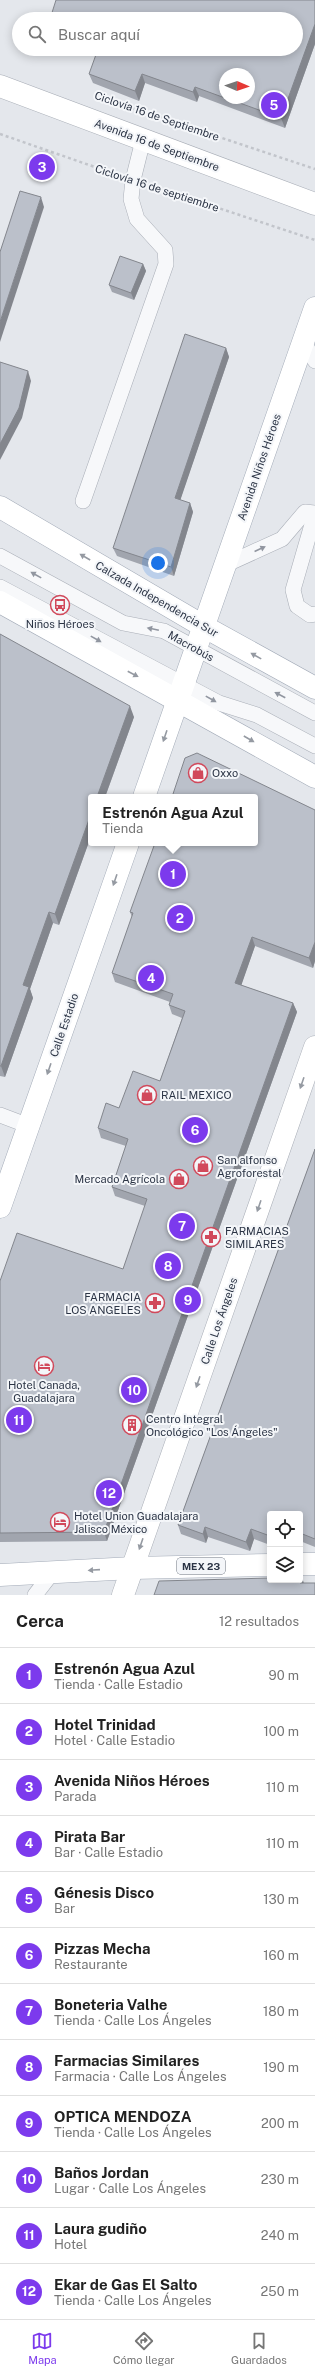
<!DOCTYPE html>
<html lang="es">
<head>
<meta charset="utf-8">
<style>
  body { margin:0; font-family:"Public Sans",sans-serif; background:#f6f6f6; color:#222 }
  .controls { position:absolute; right:12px; bottom:12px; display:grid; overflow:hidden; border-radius:4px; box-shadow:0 2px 10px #0003 }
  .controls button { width:36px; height:36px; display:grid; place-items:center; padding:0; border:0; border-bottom:1px solid #e0e0e0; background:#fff; color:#222; font:20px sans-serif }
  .compass { position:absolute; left:219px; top:68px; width:36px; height:36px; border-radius:50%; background:#fff; box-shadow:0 2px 10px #0003; rotate:92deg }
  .you { position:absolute; left:158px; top:563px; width:14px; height:14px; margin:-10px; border:3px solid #fff; border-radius:50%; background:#1a73e8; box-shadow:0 0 0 6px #1a73e833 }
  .badge { display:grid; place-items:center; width:26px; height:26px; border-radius:50%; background:#7c3aed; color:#fff; font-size:13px; font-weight:700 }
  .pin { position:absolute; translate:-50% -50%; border:2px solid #fff; box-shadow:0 1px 4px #0006 }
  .popup { position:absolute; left:88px; top:794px; width:170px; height:52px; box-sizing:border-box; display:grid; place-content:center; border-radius:4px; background:#fff; filter:drop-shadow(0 1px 3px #0005); font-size:13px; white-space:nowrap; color:#767676 }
  .popup b { font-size:15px; color:#222 }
  .popup::after { content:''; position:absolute; left:50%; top:100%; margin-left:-8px; border:8px solid transparent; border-top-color:#fff }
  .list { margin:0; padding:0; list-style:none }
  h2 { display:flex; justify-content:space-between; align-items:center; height:52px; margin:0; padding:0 16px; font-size:17px }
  h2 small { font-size:13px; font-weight:400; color:#767676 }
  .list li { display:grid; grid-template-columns:26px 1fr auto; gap:12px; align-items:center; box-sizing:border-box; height:56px; padding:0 16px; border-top:1px solid #e0e0e0 }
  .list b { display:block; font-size:15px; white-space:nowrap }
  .list p { margin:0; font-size:13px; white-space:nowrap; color:#767676 }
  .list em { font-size:13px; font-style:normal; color:#767676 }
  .icon { flex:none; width:22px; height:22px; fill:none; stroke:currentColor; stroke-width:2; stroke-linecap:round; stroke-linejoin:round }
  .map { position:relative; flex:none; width:315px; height:1595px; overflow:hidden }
  .search { position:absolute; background:#fff; box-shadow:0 2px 10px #0003; left:12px; right:12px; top:12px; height:44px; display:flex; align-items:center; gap:10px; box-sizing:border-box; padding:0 14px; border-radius:22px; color:#767676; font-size:15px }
  .sheet { height:724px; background:#fff }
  nav { display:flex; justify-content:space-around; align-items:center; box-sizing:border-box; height:56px; border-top:1px solid #e0e0e0; background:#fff; font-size:11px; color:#767676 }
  nav a { display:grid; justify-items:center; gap:2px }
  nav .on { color:#7c3aed }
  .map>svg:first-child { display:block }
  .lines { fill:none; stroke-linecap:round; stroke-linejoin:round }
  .lane-casing { stroke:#a9aeb7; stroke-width:16 }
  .secondary-casing { stroke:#a9aeb7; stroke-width:23 }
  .primary-casing { stroke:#a3abb8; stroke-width:23 }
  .path { stroke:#c2c5cb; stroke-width:2.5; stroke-dasharray:3 3; stroke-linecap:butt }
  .lane { stroke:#f7f8fa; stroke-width:15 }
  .secondary { stroke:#fff; stroke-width:22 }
  .primary { stroke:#fff; stroke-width:22 }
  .wall { fill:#a1a5ae; fill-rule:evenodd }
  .shaded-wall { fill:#83868d }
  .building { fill:#bbc0ca; stroke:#83868d }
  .oneway { fill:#9196a0 }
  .oneway2 { fill:#959aa2 }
  .labels { text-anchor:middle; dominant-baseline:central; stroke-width:4; stroke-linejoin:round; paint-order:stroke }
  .shield { fill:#f4f6f9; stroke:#676e7b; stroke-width:1 }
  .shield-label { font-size:10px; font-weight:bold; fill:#2b3445 }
  .street-label { font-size:11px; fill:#2b3445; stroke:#f4f6f9 }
  .poi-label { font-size:11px; fill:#2b3445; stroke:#f4f6f9; text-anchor:start }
</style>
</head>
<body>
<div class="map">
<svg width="315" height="1595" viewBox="0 0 315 1595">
  <rect width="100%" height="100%" fill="#e4e7ec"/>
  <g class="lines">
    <defs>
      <g id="lane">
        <path d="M303 341 315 361"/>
        <path d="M83 501 166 264 165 250 137 219 131 199 133 180 143 140"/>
        <path d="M315 514 293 590 297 606 310 615 315 614"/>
        <path d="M0 556 123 623 164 631 315 713"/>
        <path d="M225 565 282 539 305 512 315 513"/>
        <path d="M0 587 219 703 257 715 315 746"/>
        <path d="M0 1115 29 1126"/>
        <path d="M35 1595 52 1573"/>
      </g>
      <g id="secondary">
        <path d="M0 86 315 204"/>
        <path d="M123 1595 315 1047"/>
      </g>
      <g id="primary">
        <path d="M0 507 203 626 315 688"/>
        <path d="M0 602 315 777"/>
        <path d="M144 797 315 308"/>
        <path d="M0 1207 128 843"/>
        <path d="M300 1564H315"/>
        <path d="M0 1575 133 1568 270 1565"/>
      </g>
    </defs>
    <!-- lane casing -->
    <use href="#lane" class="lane-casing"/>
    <!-- secondary casing -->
    <use href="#secondary" class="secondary-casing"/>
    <!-- primary casing -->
    <use href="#primary" class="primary-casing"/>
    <!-- path -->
    <g class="path">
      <path d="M120 104 315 169"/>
      <path d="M0 134 115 174"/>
      <path d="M152 186 315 240"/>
    </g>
    <!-- lane -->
    <use href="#lane" class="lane"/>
    <!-- secondary -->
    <use href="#secondary" class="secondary"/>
    <!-- primary -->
    <use href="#primary" class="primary"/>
  </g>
  <!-- wall -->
  <g class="wall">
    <path d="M315 0V44L285 128 199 96 197 102 145 83 139 101 93 83 89 74 296 49ZM225 74 249 98H225Z"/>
    <path d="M143 264 146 271 134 300 112 292 109 285Z"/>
    <path d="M226 348 229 357 180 500 190 503 193 512 174 576 117 556 113 548Z"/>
    <path d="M0 634 134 717 59 925 53 923 30 989 33 998 5 1077 0 1076Z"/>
    <path d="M315 810V961L313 968 255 946 241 985 293 1003 297 1012 107 1541 0 1542V1281L123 1269 145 1206 115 1196 112 1187 126 1146 101 1138 98 1128 119 1108 160 1081 182 1018 172 1014 169 1005 170 1002 115 982 112 973 132 917 130 912Z"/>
    <path d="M315 1149V1547L300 1541V1514H270V1545L254 1539 250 1551 208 1537 206 1543 181 1534 178 1525Z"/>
  </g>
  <!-- shaded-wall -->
  <g class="shaded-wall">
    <path d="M315 24V44L285 128 281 118Z"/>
    <path d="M142 74 145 83 139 101 135 91Z"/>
    <path d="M195 87 199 96 197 102 193 92Z"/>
    <path d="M41 197 44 207 0 342V322Z"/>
    <path d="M143 264 146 271 134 300 131 293Z"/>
    <path d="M226 348 229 357 178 507 175 498Z"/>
    <path d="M28 371 31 381 22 418 0 460V444Z"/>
    <path d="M190 503 193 512 174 576 171 567Z"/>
    <path d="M130 706 134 717 105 797H97Z"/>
    <path d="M91 814V836L59 925 55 914Z"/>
    <path d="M49 912 53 923 30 989 33 998 5 1077 1 1066 23 985Z"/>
    <path d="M252 937 255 946 239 992 235 983Z"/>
    <path d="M315 942V961L313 968 309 958Z"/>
    <path d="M293 1003 297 1012 107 1541 104 1532Z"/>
    <path d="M205 1527 208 1537 206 1543 203 1534Z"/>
    <path d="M251 1529 254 1539 250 1551 246 1542Z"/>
    <path d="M302 1577 305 1587 300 1583Z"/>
  </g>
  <!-- building -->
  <g class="building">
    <path d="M56 0H315V24L281 118 226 98H249V74H225V98L195 87 193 92 142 74 135 91 89 74 98 49H296V19H50Z"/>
    <path d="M20 191 41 197 0 322V252Z"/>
    <path d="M120 256 143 264 131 293 109 285Z"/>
    <path d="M185 334 226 348 175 498 190 503 171 567 113 548Z"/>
    <path d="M0 362 28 371 19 408 0 444Z"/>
    <path d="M0 634 130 706 97 797H91V814L55 914 49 912 23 985 29 987 1 1066H0Z"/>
    <path d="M197 753 315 810V942L309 958 252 937 235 983 293 1003 104 1532 0 1533V1281L17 1233 123 1269 147 1199 112 1187 128 1139 98 1128 106 1103 119 1108 133 1071 160 1081 185 1011 169 1005 173 994 112 973 133 913 130 912 155 843H255V797H172L185 758Z"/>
    <path d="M315 1149V1539L300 1533V1514H270V1536L251 1529 246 1542 205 1527 203 1534 178 1525Z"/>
    <path d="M300 1577H302L300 1583H315V1595H154L159 1581 270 1578V1580H300Z"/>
  </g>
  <!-- one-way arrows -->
  <defs><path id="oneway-solid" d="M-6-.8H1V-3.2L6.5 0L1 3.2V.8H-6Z"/></defs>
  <g class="oneway">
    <use href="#oneway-solid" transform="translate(260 549) rotate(-25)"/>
    <use href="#oneway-solid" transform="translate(36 575) rotate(-151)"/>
    <use href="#oneway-solid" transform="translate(153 629) rotate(-168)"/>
    <use href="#oneway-solid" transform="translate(96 639) rotate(29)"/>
    <use href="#oneway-solid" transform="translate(280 695) rotate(-152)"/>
    <use href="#oneway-solid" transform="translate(211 699) rotate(29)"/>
  </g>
  <g class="oneway2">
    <use href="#oneway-solid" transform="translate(85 557) rotate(-150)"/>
    <use href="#oneway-solid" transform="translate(256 656) rotate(-151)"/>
    <use href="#oneway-solid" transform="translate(133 674) rotate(28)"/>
    <use href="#oneway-solid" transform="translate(165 736) rotate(109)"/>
    <use href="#oneway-solid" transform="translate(249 739) rotate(30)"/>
    <use href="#oneway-solid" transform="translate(115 880) rotate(109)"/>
    <use href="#oneway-solid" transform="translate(49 1069) rotate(109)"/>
    <use href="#oneway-solid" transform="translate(302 1083) rotate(109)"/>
    <use href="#oneway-solid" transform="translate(259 1206) rotate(109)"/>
    <use href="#oneway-solid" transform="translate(198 1382) rotate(109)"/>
    <use href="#oneway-solid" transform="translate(141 1544) rotate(109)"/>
    <use href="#oneway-solid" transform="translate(94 1570) rotate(176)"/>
  </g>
  <!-- icons -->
  <defs>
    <symbol id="bus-ring" viewBox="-11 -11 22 22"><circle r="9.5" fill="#f4f6f9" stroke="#d1495b" stroke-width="1.5"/><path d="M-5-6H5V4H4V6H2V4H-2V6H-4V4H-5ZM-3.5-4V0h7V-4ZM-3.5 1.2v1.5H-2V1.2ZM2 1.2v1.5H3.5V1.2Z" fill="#d1495b"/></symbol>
    <symbol id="shop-ring" viewBox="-11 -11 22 22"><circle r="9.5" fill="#f4f6f9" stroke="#d1495b" stroke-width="1.5"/><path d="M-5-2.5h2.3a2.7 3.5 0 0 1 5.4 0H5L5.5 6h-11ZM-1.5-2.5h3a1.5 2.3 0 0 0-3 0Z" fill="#d1495b"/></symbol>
    <symbol id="pharmacy-ring" viewBox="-11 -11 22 22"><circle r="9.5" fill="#f4f6f9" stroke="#d1495b" stroke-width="1.5"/><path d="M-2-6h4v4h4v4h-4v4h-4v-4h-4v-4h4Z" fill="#d1495b"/></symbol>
    <symbol id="hotel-ring" viewBox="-11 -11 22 22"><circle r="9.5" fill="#f4f6f9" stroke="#d1495b" stroke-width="1.5"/><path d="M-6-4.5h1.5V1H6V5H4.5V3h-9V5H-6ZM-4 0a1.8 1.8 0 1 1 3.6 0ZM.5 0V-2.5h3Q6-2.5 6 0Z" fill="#d1495b"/></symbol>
    <symbol id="building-ring" viewBox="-11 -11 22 22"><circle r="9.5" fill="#f4f6f9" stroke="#d1495b" stroke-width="1.5"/><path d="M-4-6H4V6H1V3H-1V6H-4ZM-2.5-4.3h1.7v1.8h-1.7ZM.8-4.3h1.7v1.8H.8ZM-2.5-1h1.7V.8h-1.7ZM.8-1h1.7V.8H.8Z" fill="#d1495b"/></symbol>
  </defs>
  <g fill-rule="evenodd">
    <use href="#bus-ring" x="49" y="594" width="22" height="22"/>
    <use href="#shop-ring" x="187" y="762" width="22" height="22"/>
    <use href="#shop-ring" x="136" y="1084" width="22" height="22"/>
    <use href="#shop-ring" x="192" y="1155" width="22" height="22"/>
    <use href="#shop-ring" x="168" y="1168" width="22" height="22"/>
    <use href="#pharmacy-ring" x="200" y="1226" width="22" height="22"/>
    <use href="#pharmacy-ring" x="144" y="1292" width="22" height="22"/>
    <use href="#hotel-ring" x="33" y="1355" width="22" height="22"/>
    <use href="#building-ring" x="121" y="1414" width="22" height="22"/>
    <use href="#hotel-ring" x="49" y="1511" width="22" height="22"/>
  </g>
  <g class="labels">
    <!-- shield labels -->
    <rect class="shield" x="177" y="1558" width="48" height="16" rx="3"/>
    <g class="shield-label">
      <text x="201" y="1566">MEX 23</text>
    </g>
    <!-- street labels -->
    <g class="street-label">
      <text transform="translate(157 116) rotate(19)">Ciclovía 16 de Septiembre</text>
      <text transform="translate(157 145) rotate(20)">Avenida 16 de Septiembre</text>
      <text transform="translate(157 188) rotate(18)">Ciclovía 16 de septiembre</text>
      <text transform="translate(259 467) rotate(-71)">Avenida Niños Héroes</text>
      <text transform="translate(157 599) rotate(30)">Calzada Independencia Sur</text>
      <text transform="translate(191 646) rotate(29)">Macrobús</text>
      <text transform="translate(64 1025) rotate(-71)">Calle Estadio</text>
      <text transform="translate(219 1321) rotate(-71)">Calle Los Ángeles</text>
    </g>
    <!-- poi labels -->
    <g class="poi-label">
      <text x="60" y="624" text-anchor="middle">Niños Héroes</text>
      <text x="212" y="773">Oxxo</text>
      <text x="161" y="1095">RAIL MEXICO</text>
      <text x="217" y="1160">San alfonso<tspan x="217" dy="13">Agroforestal</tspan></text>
      <text x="165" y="1179" text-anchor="end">Mercado Agrícola</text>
      <text x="225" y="1231">FARMACIAS<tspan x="225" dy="13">SIMILARES</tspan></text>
      <text x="141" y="1297" text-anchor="end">FARMACIA<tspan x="141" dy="13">LOS ANGELES</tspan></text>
      <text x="44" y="1385" text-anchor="middle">Hotel Canada,<tspan x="44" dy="13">Guadalajara</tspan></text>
      <text x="146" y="1419">Centro Integral<tspan x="146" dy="13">Oncológico "Los Ángeles"</tspan></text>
      <text x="74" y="1516">Hotel Union Guadalajara<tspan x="74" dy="13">Jalisco México</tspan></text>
    </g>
  </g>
</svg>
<div class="controls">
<button><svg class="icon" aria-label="locate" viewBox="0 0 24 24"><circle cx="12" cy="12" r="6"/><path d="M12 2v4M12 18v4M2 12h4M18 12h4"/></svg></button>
<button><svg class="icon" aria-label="layers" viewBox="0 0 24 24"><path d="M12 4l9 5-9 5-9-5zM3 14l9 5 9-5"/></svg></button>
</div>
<svg class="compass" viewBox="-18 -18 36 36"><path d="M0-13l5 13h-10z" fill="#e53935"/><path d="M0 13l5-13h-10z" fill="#767676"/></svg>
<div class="you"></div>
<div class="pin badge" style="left:173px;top:874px">1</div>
<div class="popup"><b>Estrenón Agua Azul</b>Tienda</div>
<div class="pin badge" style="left:180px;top:918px">2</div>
<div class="pin badge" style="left:42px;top:167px">3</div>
<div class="pin badge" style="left:151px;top:978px">4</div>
<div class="pin badge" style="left:274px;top:105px">5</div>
<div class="pin badge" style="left:195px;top:1130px">6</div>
<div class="pin badge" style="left:182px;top:1226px">7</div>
<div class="pin badge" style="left:168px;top:1266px">8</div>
<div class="pin badge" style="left:188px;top:1300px">9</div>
<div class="pin badge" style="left:134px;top:1390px">10</div>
<div class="pin badge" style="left:19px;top:1420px">11</div>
<div class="pin badge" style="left:109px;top:1493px">12</div>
<div class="search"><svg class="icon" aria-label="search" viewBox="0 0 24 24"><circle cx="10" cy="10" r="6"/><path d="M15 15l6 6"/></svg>Buscar aquí</div>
</div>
<section class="sheet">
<h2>Cerca<small>12 resultados</small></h2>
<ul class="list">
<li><span class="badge">1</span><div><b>Estrenón Agua Azul</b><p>Tienda · Calle Estadio</p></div><em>90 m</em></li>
<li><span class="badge">2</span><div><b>Hotel Trinidad</b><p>Hotel · Calle Estadio</p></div><em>100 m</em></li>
<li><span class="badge">3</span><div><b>Avenida Niños Héroes</b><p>Parada</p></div><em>110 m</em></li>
<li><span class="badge">4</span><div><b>Pirata Bar</b><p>Bar · Calle Estadio</p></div><em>110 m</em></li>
<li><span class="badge">5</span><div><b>Génesis Disco</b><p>Bar</p></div><em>130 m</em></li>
<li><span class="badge">6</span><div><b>Pizzas Mecha</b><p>Restaurante</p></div><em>160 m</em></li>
<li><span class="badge">7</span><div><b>Boneteria Valhe</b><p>Tienda · Calle Los Ángeles</p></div><em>180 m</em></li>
<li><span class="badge">8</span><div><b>Farmacias Similares</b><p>Farmacia · Calle Los Ángeles</p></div><em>190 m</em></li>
<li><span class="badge">9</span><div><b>OPTICA MENDOZA</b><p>Tienda · Calle Los Ángeles</p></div><em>200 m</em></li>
<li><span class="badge">10</span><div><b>Baños Jordan</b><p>Lugar · Calle Los Ángeles</p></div><em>230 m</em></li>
<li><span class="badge">11</span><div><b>Laura gudiño</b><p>Hotel</p></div><em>240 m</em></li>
<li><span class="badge">12</span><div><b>Ekar de Gas El Salto</b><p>Tienda · Calle Los Ángeles</p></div><em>250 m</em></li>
</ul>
</section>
<nav>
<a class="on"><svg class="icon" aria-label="map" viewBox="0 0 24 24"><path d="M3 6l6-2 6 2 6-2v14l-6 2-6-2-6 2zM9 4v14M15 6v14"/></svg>Mapa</a>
<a><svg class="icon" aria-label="directions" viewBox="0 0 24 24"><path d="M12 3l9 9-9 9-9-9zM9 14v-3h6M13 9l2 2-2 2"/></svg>Cómo llegar</a>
<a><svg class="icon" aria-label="saved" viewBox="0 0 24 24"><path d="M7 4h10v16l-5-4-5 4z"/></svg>Guardados</a>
</nav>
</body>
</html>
